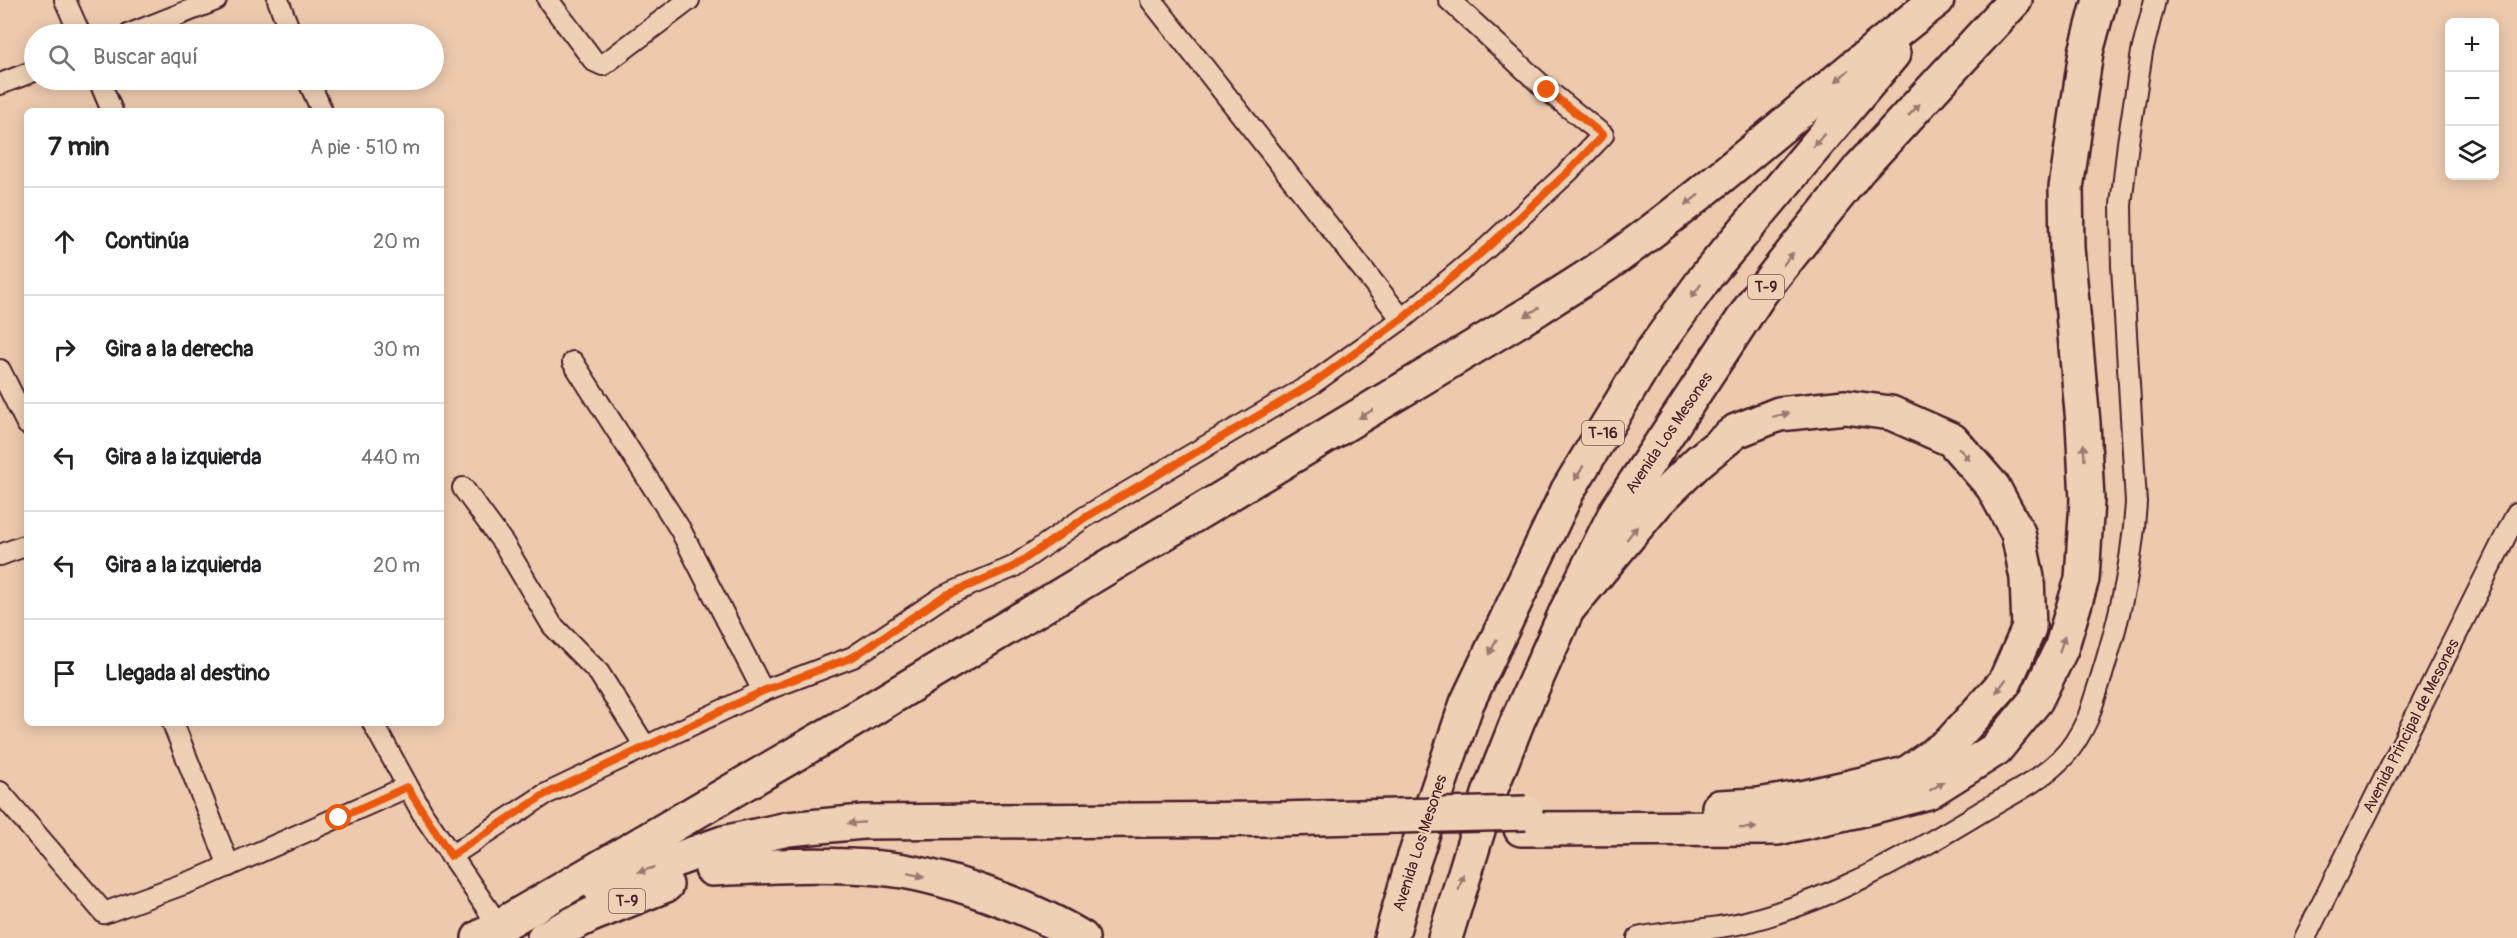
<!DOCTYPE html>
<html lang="es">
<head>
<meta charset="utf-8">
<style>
  body { margin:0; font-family:Pangolin,sans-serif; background:#f6f6f6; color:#202124 }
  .controls { position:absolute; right:18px; top:18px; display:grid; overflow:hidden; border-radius:9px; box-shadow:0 3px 15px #0003 }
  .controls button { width:54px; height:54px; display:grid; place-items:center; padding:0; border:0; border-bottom:2px solid #e0e0e0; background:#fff; color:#202124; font:30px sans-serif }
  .stop { position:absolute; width:18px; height:18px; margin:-14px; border:4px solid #ea580c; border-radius:50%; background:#fff }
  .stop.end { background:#ea580c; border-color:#fff; box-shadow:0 2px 6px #0008 }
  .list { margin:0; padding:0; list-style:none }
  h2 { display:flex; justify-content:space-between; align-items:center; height:78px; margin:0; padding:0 24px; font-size:26px }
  h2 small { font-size:20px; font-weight:400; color:#757577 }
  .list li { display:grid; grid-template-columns:39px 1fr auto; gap:18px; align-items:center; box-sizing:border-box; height:108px; padding:0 24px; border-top:2px solid #e0e0e0 }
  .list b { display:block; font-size:22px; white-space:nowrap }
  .list em { font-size:20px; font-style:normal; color:#757577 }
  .icon { flex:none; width:33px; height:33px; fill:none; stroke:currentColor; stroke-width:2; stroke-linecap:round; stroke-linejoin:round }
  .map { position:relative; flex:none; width:2517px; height:938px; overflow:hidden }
  .search { position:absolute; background:#fff; box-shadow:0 3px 15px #0003; left:24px; top:24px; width:420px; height:66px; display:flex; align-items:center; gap:15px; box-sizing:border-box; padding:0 21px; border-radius:33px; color:#757577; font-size:22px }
  .panel { position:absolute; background:#fff; box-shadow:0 3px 15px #0003; left:24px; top:108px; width:420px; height:618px; border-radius:9px }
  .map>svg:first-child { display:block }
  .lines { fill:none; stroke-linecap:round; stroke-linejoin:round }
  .street-casing { stroke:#4a1f2b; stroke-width:24 }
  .highway-casing { stroke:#4a1f2b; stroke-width:38 }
  .street { stroke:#eed1b5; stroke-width:20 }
  .highway { stroke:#eed1b5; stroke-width:33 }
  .highway-bridge-casing { stroke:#4a1f2b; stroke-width:38; stroke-linecap:butt }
  .highway-bridge { stroke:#eed1b5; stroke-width:33 }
  .oneway { fill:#9c7870 }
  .route { stroke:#ea580c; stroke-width:8 }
  .labels { text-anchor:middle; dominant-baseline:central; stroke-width:4.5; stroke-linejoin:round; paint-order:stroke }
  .shield { fill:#eed1b5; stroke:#7b5454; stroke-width:1.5 }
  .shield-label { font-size:15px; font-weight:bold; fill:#4a1f2b }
  .street-label { font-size:16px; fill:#4a1f2b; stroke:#eed1b5 }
</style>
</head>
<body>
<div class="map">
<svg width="2517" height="938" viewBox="0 0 2517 938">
  <rect width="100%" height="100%" fill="#edcaae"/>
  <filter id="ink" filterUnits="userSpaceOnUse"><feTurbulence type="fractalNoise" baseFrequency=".0167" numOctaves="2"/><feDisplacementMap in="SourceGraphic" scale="12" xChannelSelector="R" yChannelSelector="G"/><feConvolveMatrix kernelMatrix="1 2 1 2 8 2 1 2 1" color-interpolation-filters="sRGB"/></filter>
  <g filter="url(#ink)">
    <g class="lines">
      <defs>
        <g id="street">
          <path d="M65 0 80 34"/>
          <path d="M278 0 291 34"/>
          <path d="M548 0 594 61 603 65 689 0"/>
          <path d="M1151 0 1402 319"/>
          <path d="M130 34 216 0"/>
          <path d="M99 80 112 111"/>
          <path d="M308 80 322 111"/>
          <path d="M0 84 34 71"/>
          <path d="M573 362 680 529 763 691"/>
          <path d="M0 370 27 424"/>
          <path d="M463 488 504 544 552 625 599 673 645 746"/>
          <path d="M0 555 27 545"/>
          <path d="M173 723 229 866"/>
          <path d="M373 723 423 814 499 926"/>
          <path d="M0 792 104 913 203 877 407 787"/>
          <path d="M451 856 544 795 763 691 853 657 944 596 1013 567 1085 517 1312 384 1402 319 1487 248 1569 171 1603 135 1547 90 1449 0"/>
          <path d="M1638 938C1674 930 1710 931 1746 922 1831 900 1907 857 1981 812 2008 796 2038 782 2061 759 2073 748 2081 733 2088 718 2112 647 2132 577 2136 502L2122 266 2121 205 2128 143 2142 52 2155 0"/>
          <path d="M2305 938 2517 513"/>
        </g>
        <g id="highway">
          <path d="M1567 610 1658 501 1699 461 1736 431 1779 414 1845 407 1891 413 1952 440 1993 487 2018 533 2027 578 2029 628 2005 682 1950 743 1906 774 1806 797 1758 805 1719 807"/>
          <path d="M1521 829 1778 828 1855 811 1928 792 1996 749 2036 700 2061 649 2082 579 2087 500 2083 423 2067 248 2066 188 2086 52 2100 0"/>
          <path d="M712 869C768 866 824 863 880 868 939 873 1032 907 1082 938"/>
          <path d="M599 887 723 843 788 829 863 822 1279 819 1397 816"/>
          <path d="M479 938 840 728 1537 309C1567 289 1599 271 1628 249 1735 170 1832 81 1937 0"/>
          <path d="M544 938 591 915 666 885"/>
          <path d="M1391 938 1410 871 1467 703 1568 490 1651 353 1708 274 1893 54"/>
          <path d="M1445 938 1490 791 1518 720 1567 610 1617 510 1761 292 1860 168 2015 0"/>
        </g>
      </defs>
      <!-- street casing -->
      <use href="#street" class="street-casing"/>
      <!-- highway casing -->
      <use href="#highway" class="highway-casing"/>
      <!-- street -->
      <use href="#street" class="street"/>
      <!-- highway -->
      <use href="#highway" class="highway"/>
      <defs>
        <path id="highway-bridge" d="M1397 816 1526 813"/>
      </defs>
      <!-- highway-bridge casing -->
      <use href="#highway-bridge" class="highway-bridge-casing"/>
      <!-- highway-bridge -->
      <use href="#highway-bridge" class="highway-bridge"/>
    </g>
    <!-- one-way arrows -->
    <defs><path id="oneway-solid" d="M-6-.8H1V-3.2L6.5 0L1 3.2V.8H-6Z" transform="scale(1.5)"/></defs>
    <g class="oneway">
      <use href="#oneway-solid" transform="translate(1842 76) rotate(139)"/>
      <use href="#oneway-solid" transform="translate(1914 110) rotate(-47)"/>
      <use href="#oneway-solid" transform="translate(1819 140) rotate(131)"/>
      <use href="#oneway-solid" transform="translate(1692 200) rotate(142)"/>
      <use href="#oneway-solid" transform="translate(1788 259) rotate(-51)"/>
      <use href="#oneway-solid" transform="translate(1696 291) rotate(126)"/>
      <use href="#oneway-solid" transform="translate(1532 312) rotate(148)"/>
      <use href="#oneway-solid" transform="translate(1366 414) rotate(149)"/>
      <use href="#oneway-solid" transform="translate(1781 415) rotate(-12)"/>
      <use href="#oneway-solid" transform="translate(2084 452) rotate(-93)"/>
      <use href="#oneway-solid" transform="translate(1964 454) rotate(49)"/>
      <use href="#oneway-solid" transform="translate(1579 473) rotate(121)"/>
      <use href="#oneway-solid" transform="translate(1632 533) rotate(-51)"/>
      <use href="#oneway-solid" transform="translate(2062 644) rotate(-71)"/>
      <use href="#oneway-solid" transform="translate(1493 647) rotate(115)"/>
      <use href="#oneway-solid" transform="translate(2001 686) rotate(127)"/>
      <use href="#oneway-solid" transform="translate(1937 786) rotate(-32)"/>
      <use href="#oneway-solid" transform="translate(856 823) rotate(175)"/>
      <use href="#oneway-solid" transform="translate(1748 828) rotate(-1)"/>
      <use href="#oneway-solid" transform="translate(646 870) rotate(162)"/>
      <use href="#oneway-solid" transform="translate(916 875) rotate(12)"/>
      <use href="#oneway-solid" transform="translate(1461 882) rotate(-74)"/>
    </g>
  </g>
  <g class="lines" filter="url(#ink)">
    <!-- route -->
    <path class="route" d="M339 818 407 787 451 856 544 795 763 691 853 657 944 596 1013 567 1086 517 1312 384 1402 319 1487 248 1569 171 1603 135 1547 90"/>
  </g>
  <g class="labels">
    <!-- shield labels -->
    <g class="shield">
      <rect x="1748" y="275" width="36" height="24" rx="4.5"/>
      <rect x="1582" y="421" width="42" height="24" rx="4.5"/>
      <rect x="609" y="889" width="36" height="24" rx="4.5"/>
    </g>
    <g class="shield-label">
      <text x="1766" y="287">T-9</text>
      <text x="1603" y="433">T-16</text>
      <text x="627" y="901">T-9</text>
    </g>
    <!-- street labels -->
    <g class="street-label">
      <text transform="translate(1669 433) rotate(-56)">Avenida Los Mesones</text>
      <text transform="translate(2411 726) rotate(-63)">Avenida Principal de Mesones</text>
      <text transform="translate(1420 843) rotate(-72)">Avenida Los Mesones</text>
    </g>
  </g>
</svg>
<div class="controls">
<button>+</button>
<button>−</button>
<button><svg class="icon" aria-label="layers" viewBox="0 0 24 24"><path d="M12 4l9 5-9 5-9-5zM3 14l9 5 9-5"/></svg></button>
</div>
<div class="stop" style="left:339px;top:818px"></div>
<div class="stop end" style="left:1547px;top:90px"></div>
<div class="search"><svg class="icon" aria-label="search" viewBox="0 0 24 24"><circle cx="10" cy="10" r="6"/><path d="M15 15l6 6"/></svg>Buscar aquí</div>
<section class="panel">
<h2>7 min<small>A pie · 510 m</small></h2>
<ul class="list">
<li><svg class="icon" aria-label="ahead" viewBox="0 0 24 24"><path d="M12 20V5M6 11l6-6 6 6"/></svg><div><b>Continúa</b></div><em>20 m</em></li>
<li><svg class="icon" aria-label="right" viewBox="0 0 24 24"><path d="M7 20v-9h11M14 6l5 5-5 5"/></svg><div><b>Gira a la derecha</b></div><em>30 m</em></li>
<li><svg class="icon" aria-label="left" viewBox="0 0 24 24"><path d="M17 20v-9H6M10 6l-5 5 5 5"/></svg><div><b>Gira a la izquierda</b></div><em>440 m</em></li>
<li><svg class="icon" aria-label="left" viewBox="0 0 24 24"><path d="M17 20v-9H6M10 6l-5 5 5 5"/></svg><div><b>Gira a la izquierda</b></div><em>20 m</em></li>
<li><svg class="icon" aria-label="arrive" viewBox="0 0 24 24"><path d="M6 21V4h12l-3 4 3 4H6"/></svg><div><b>Llegada al destino</b></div></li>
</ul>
</section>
</div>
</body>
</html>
